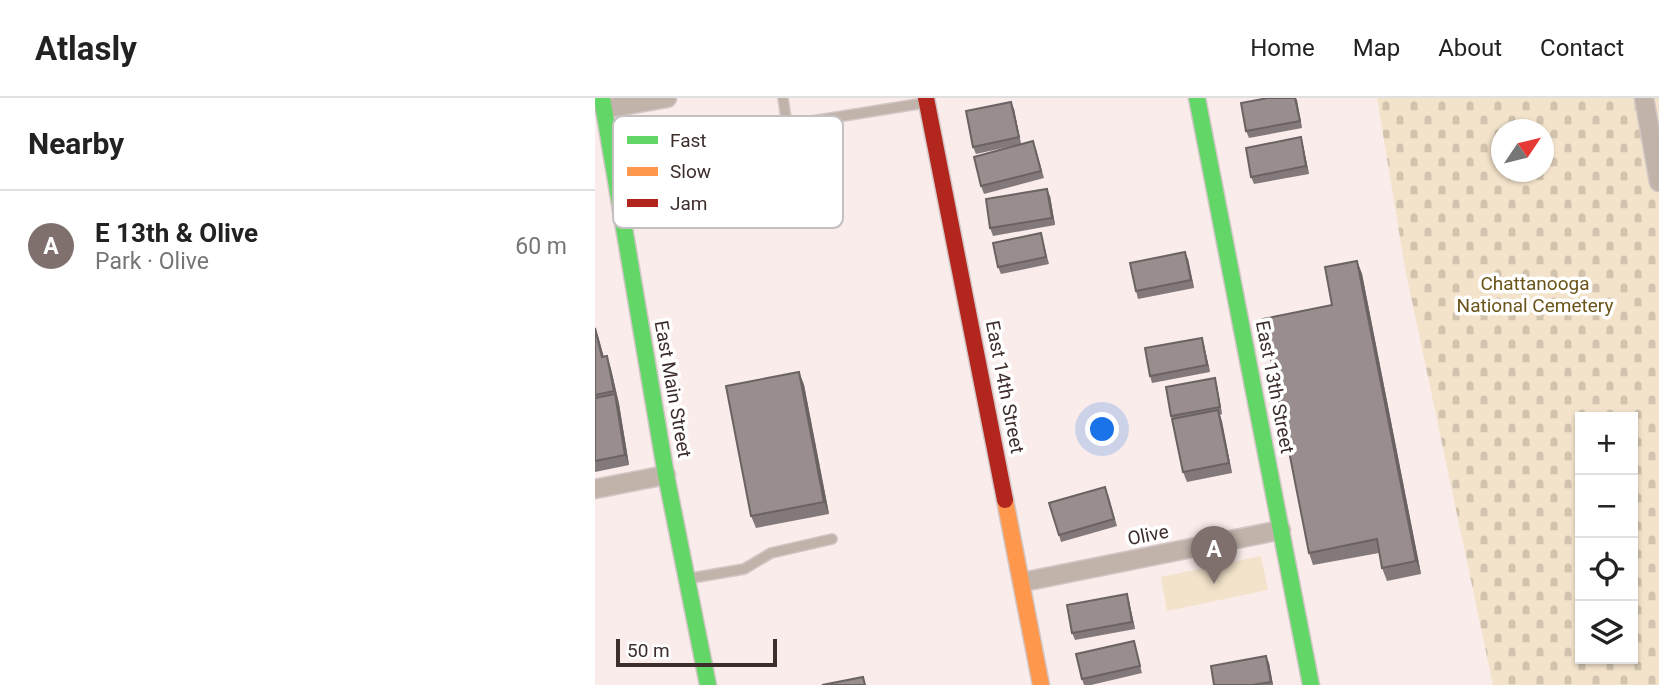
<!DOCTYPE html>
<html lang="en">
<head>
<meta charset="utf-8">
<style>
  body { margin:0; font-family:Roboto,sans-serif; background:#f2f2f2; color:#222 }
  .controls { position:absolute; right:21px; bottom:21px; display:grid; overflow:hidden; border-radius:0px; box-shadow:0 2px 5px #0004 }
  .controls button { width:63px; height:63px; display:grid; place-items:center; padding:0; border:0; border-bottom:2px solid #e0e0e0; background:#fff; color:#222; font:35px sans-serif }
  .compass { position:absolute; left:896px; top:21px; width:63px; height:63px; border-radius:50%; background:#fff; box-shadow:0 2px 5px #0004; rotate:55deg }
  .scale { position:absolute; left:21px; bottom:18px; width:161px; box-sizing:border-box; padding-left:7px; border:4px solid #3d2e2c; border-top:0; font-size:19px; line-height:24px; white-space:nowrap; color:#3d2e2c; -webkit-text-stroke:5px #fff; paint-order:stroke }
  .you { position:absolute; left:508px; top:332px; width:24px; height:24px; margin:-18px; border:5px solid #fff; border-radius:50%; background:#1a73e8; box-shadow:0 0 0 10px #1a73e833 }
  .badge { display:grid; place-items:center; width:46px; height:46px; border-radius:50%; background:#7f706e; color:#fff; font-size:23px; font-weight:700 }
  .pin { position:absolute; translate:-50% -58px; filter:drop-shadow(0 2px 4px #0008) }
  .pin::after { content:''; position:absolute; top:37px; width:24px; height:21px; background:inherit; clip-path:polygon(0 0,100% 0,50% 100%) }
  .list { margin:0; padding:0; list-style:none }
  h2 { display:flex; justify-content:space-between; align-items:center; height:91px; margin:0; padding:0 28px; font-size:30px }
  h2 small { font-size:23px; font-weight:400; color:#767676 }
  .list li { display:grid; grid-template-columns:46px 1fr auto; gap:21px; align-items:center; box-sizing:border-box; height:112px; padding:0 28px; border-top:2px solid #e0e0e0 }
  .list b { display:block; font-size:26px; white-space:nowrap }
  .list p { margin:0; font-size:23px; white-space:nowrap; color:#767676 }
  .list em { font-size:23px; font-style:normal; color:#767676 }
  .icon { flex:none; width:38px; height:38px; fill:none; stroke:currentColor; stroke-width:2; stroke-linecap:round; stroke-linejoin:round }
  .map { position:relative; flex:none; width:1064px; height:587px; overflow:hidden }
  header { display:flex; align-items:center; gap:42px; box-sizing:border-box; height:98px; padding:0 35px; background:#fff; border-bottom:2px solid #e0e0e0 }
  header strong { font-size:33px }
  nav { display:flex; gap:38px; margin-inline-start:auto; font-size:24px }
  main { display:flex }
  aside { flex:1; background:#fff }
  .map>svg:first-child { display:block }
  .green { fill:#f3e3cb }
  .cemetery { fill:url(#cemetery-stones); fill-rule:evenodd }
  .lines { fill:none; stroke-linecap:round; stroke-linejoin:round }
  .lane-casing { stroke:#d2c7c6; stroke-width:12 }
  .street-casing { stroke:#d2c7c6; stroke-width:21 }
  .fast-casing { stroke:#d2c7c6; stroke-width:19 }
  .slow-casing { stroke:#d2c7c6; stroke-width:19 }
  .jam-casing { stroke:#d2c7c6; stroke-width:19 }
  .lane { stroke:#c1b3aa; stroke-width:9 }
  .street { stroke:#c1b3aa; stroke-width:18 }
  .fast { stroke:#63d668; stroke-width:16 }
  .slow { stroke:#ff974d; stroke-width:16 }
  .jam { stroke:#b3261e; stroke-width:16 }
  .wall { fill:#84797a }
  .shaded-wall { fill:#6b6363 }
  .building { fill:#998d8e; stroke:#6b6363; stroke-width:2 }
  .labels { text-anchor:middle; dominant-baseline:central; stroke-width:7; stroke-linejoin:round; paint-order:stroke }
  .park-label { font-size:19px; fill:#6a5419; stroke:#fff }
  .street-label { font-size:19px; fill:#3d2e2c; stroke:#fff }
  .key { fill:#fff; stroke:#c5c0c0; stroke-width:2 }
  .key-label { font-size:19px; fill:#3d2e2c }
</style>
</head>
<body>
<header>
<strong>Atlasly</strong>
<nav><a>Home</a><a>Map</a><a>About</a><a>Contact</a></nav>
</header>
<main>
<aside>
<h2>Nearby<small></small></h2>
<ul class="list">
<li><span class="badge">A</span><div><b>E 13th &amp; Olive</b><p>Park · Olive</p></div><em>60 m</em></li>
</ul>
</aside>
<div class="map">
<svg width="1064" height="587" viewBox="0 0 1064 587">
  <defs>
    <pattern id="cemetery-stones" width="16" height="16" patternUnits="userSpaceOnUse" patternTransform="scale(1.75)"><rect width="16" height="16" fill="#f3e3cb"/><path d="M2 7V4a2 2 0 0 1 4 0v3zM10 15v-3a2 2 0 0 1 4 0v3z" fill="#d1c3ae"/></pattern>
  </defs>
  <rect width="100%" height="100%" fill="#f9ecea"/>
  <!-- green -->
  <path class="green" d="M666 458 673 492 572 513 566 479Z"/>
  <!-- cemetery -->
  <path class="cemetery" d="M782 0H1064V587H898L810 170ZM906 32H948V74H906ZM985 319H1038V561H985Z"/>
  <g class="lines">
    <defs>
      <g id="lane">
        <path d="M188 0 192 27 329 5"/>
        <path d="M97 480 149 471 176 455 237 441"/>
      </g>
      <g id="street">
        <path d="M1049 0 1064 84"/>
        <path d="M9 11 72 0"/>
        <path d="M0 391 71 377"/>
        <path d="M428 484 686 432"/>
      </g>
      <g id="fast">
        <path d="M7 0 71 377 113 587"/>
        <path d="M602 0 716 587"/>
      </g>
      <path id="slow" d="M410 402 446 587"/>
      <path id="jam" d="M331 0 410 402"/>
    </defs>
    <!-- lane casing -->
    <use href="#lane" class="lane-casing"/>
    <!-- street casing -->
    <use href="#street" class="street-casing"/>
    <!-- fast casing -->
    <use href="#fast" class="fast-casing"/>
    <!-- slow casing -->
    <use href="#slow" class="slow-casing"/>
    <!-- jam casing -->
    <use href="#jam" class="jam-casing"/>
    <!-- lane -->
    <use href="#lane" class="lane"/>
    <!-- street -->
    <use href="#street" class="street"/>
    <!-- fast -->
    <use href="#fast" class="fast"/>
    <!-- slow -->
    <use href="#slow" class="slow"/>
    <!-- jam -->
    <use href="#jam" class="jam"/>
  </g>
  <!-- wall -->
  <g class="wall">
    <path d="M673 0H701L707 30 654 40 651 33Z"/>
    <path d="M419 11 426 46 381 56 378 49Z"/>
    <path d="M706 39 708 47 714 76 659 86 656 79Z"/>
    <path d="M441 51 449 80 389 96 386 88Z"/>
    <path d="M455 98 460 127 398 138 395 130Z"/>
    <path d="M446 135 454 166 406 176 403 169Z"/>
    <path d="M593 161 599 190 543 201 541 193Z"/>
    <path d="M762 163 767 176 826 476 792 483 787 470 784 455 718 467 714 455 737 207Z"/>
    <path d="M0 229 9 259 12 258 16 271 24 306 34 367 0 374Z"/>
    <path d="M609 247 615 274 557 285 555 278Z"/>
    <path d="M204 274 209 287 234 416 161 430 156 418Z"/>
    <path d="M620 280 622 288 627 316 625 317 637 375 592 384 588 374 576 318Z"/>
    <path d="M513 396 522 428 466 444 464 437Z"/>
    <path d="M532 496 534 503 540 531 480 542 477 535Z"/>
    <path d="M539 543 547 575 496 587H489L487 581Z"/>
    <path d="M671 558 674 565 678 587H619Z"/>
  </g>
  <!-- shaded-wall -->
  <g class="shaded-wall">
    <path d="M700 0 702 2 707 30 705 23Z"/>
    <path d="M416 4 419 11 426 46 424 39Z"/>
    <path d="M706 39 708 47 714 76 711 68Z"/>
    <path d="M452 91 455 98 460 127 457 120Z"/>
    <path d="M590 154 593 161 599 190 596 182Z"/>
    <path d="M762 163 767 176 826 476 821 463Z"/>
    <path d="M0 229 4 241 12 272 7 259Z"/>
    <path d="M607 240 609 247 615 274 612 267Z"/>
    <path d="M12 258 16 271 24 306 34 367 30 357 20 296Z"/>
    <path d="M204 274 209 287 234 416 229 404Z"/>
    <path d="M620 280 622 288 627 316 625 309Z"/>
    <path d="M623 312 627 323 637 375 634 365Z"/>
    <path d="M532 496 534 503 540 531 537 524Z"/>
    <path d="M671 558 674 565 678 587 676 584Z"/>
  </g>
  <!-- building -->
  <g class="building">
    <path d="M673 0H700L705 23 651 33 646 5Z"/>
    <path d="M416 4 424 39 378 49 371 13Z"/>
    <path d="M706 39 711 68 656 79 651 50Z"/>
    <path d="M438 43 446 73 386 88 379 59Z"/>
    <path d="M452 91 457 120 395 130 391 101Z"/>
    <path d="M446 135 451 159 403 169 398 145Z"/>
    <path d="M590 154 596 182 541 193 535 165Z"/>
    <path d="M762 163 821 463 787 470 782 441 714 455 668 221 737 207 730 169Z"/>
    <path d="M0 230 7 259 12 258 19 293 0 297Z"/>
    <path d="M607 240 612 267 555 278 550 250Z"/>
    <path d="M204 274 229 404 156 418 131 288Z"/>
    <path d="M620 280 625 309 576 318 571 289Z"/>
    <path d="M20 296 30 357 0 363V300Z"/>
    <path d="M623 312 634 365 588 374 577 321Z"/>
    <path d="M510 389 519 421 464 437 454 405Z"/>
    <path d="M532 496 537 524 477 535 472 507Z"/>
    <path d="M539 543 545 568 487 581 481 556Z"/>
    <path d="M671 558 676 584 657 587H619L616 568Z"/>
    <path d="M268 579 270 587H227Z"/>
  </g>
  <g class="labels">
    <!-- park labels -->
    <g class="park-label">
      <text x="940" y="185">Chattanooga<tspan x="940" dy="22">National Cemetery</tspan></text>
    </g>
    <!-- street labels -->
    <g class="street-label">
      <text transform="translate(410 289) rotate(79)">East 14th Street</text>
      <text transform="translate(680 289) rotate(79)">East 13th Street</text>
      <text transform="translate(78 291) rotate(80)">East Main Street</text>
      <text transform="translate(553 437) rotate(-11)">Olive</text>
    </g>
  </g>
  <!-- legend -->
  <rect x="18" y="18" width="230" height="112" rx="10" class="key"/>
  <rect x="32" y="38" width="31" height="8" fill="#63d668"/>
  <rect x="32" y="69" width="31" height="9" fill="#ff974d"/>
  <rect x="32" y="101" width="31" height="8" fill="#b3261e"/>
  <g class="key-label">
    <text x="75" y="49">Fast</text>
    <text x="75" y="80">Slow</text>
    <text x="75" y="112">Jam</text>
  </g>
</svg>
<div class="controls">
<button>+</button>
<button>−</button>
<button><svg class="icon" aria-label="locate" viewBox="0 0 24 24"><circle cx="12" cy="12" r="6"/><path d="M12 2v4M12 18v4M2 12h4M18 12h4"/></svg></button>
<button><svg class="icon" aria-label="layers" viewBox="0 0 24 24"><path d="M12 4l9 5-9 5-9-5zM3 14l9 5 9-5"/></svg></button>
</div>
<svg class="compass" viewBox="-18 -18 36 36"><path d="M0-13l5 13h-10z" fill="#e53935"/><path d="M0 13l5-13h-10z" fill="#767676"/></svg>
<div class="scale">50 m</div>
<div class="you"></div>
<div class="pin badge" style="left:619px;top:486px">A</div>
</div>
</main>
</body>
</html>
